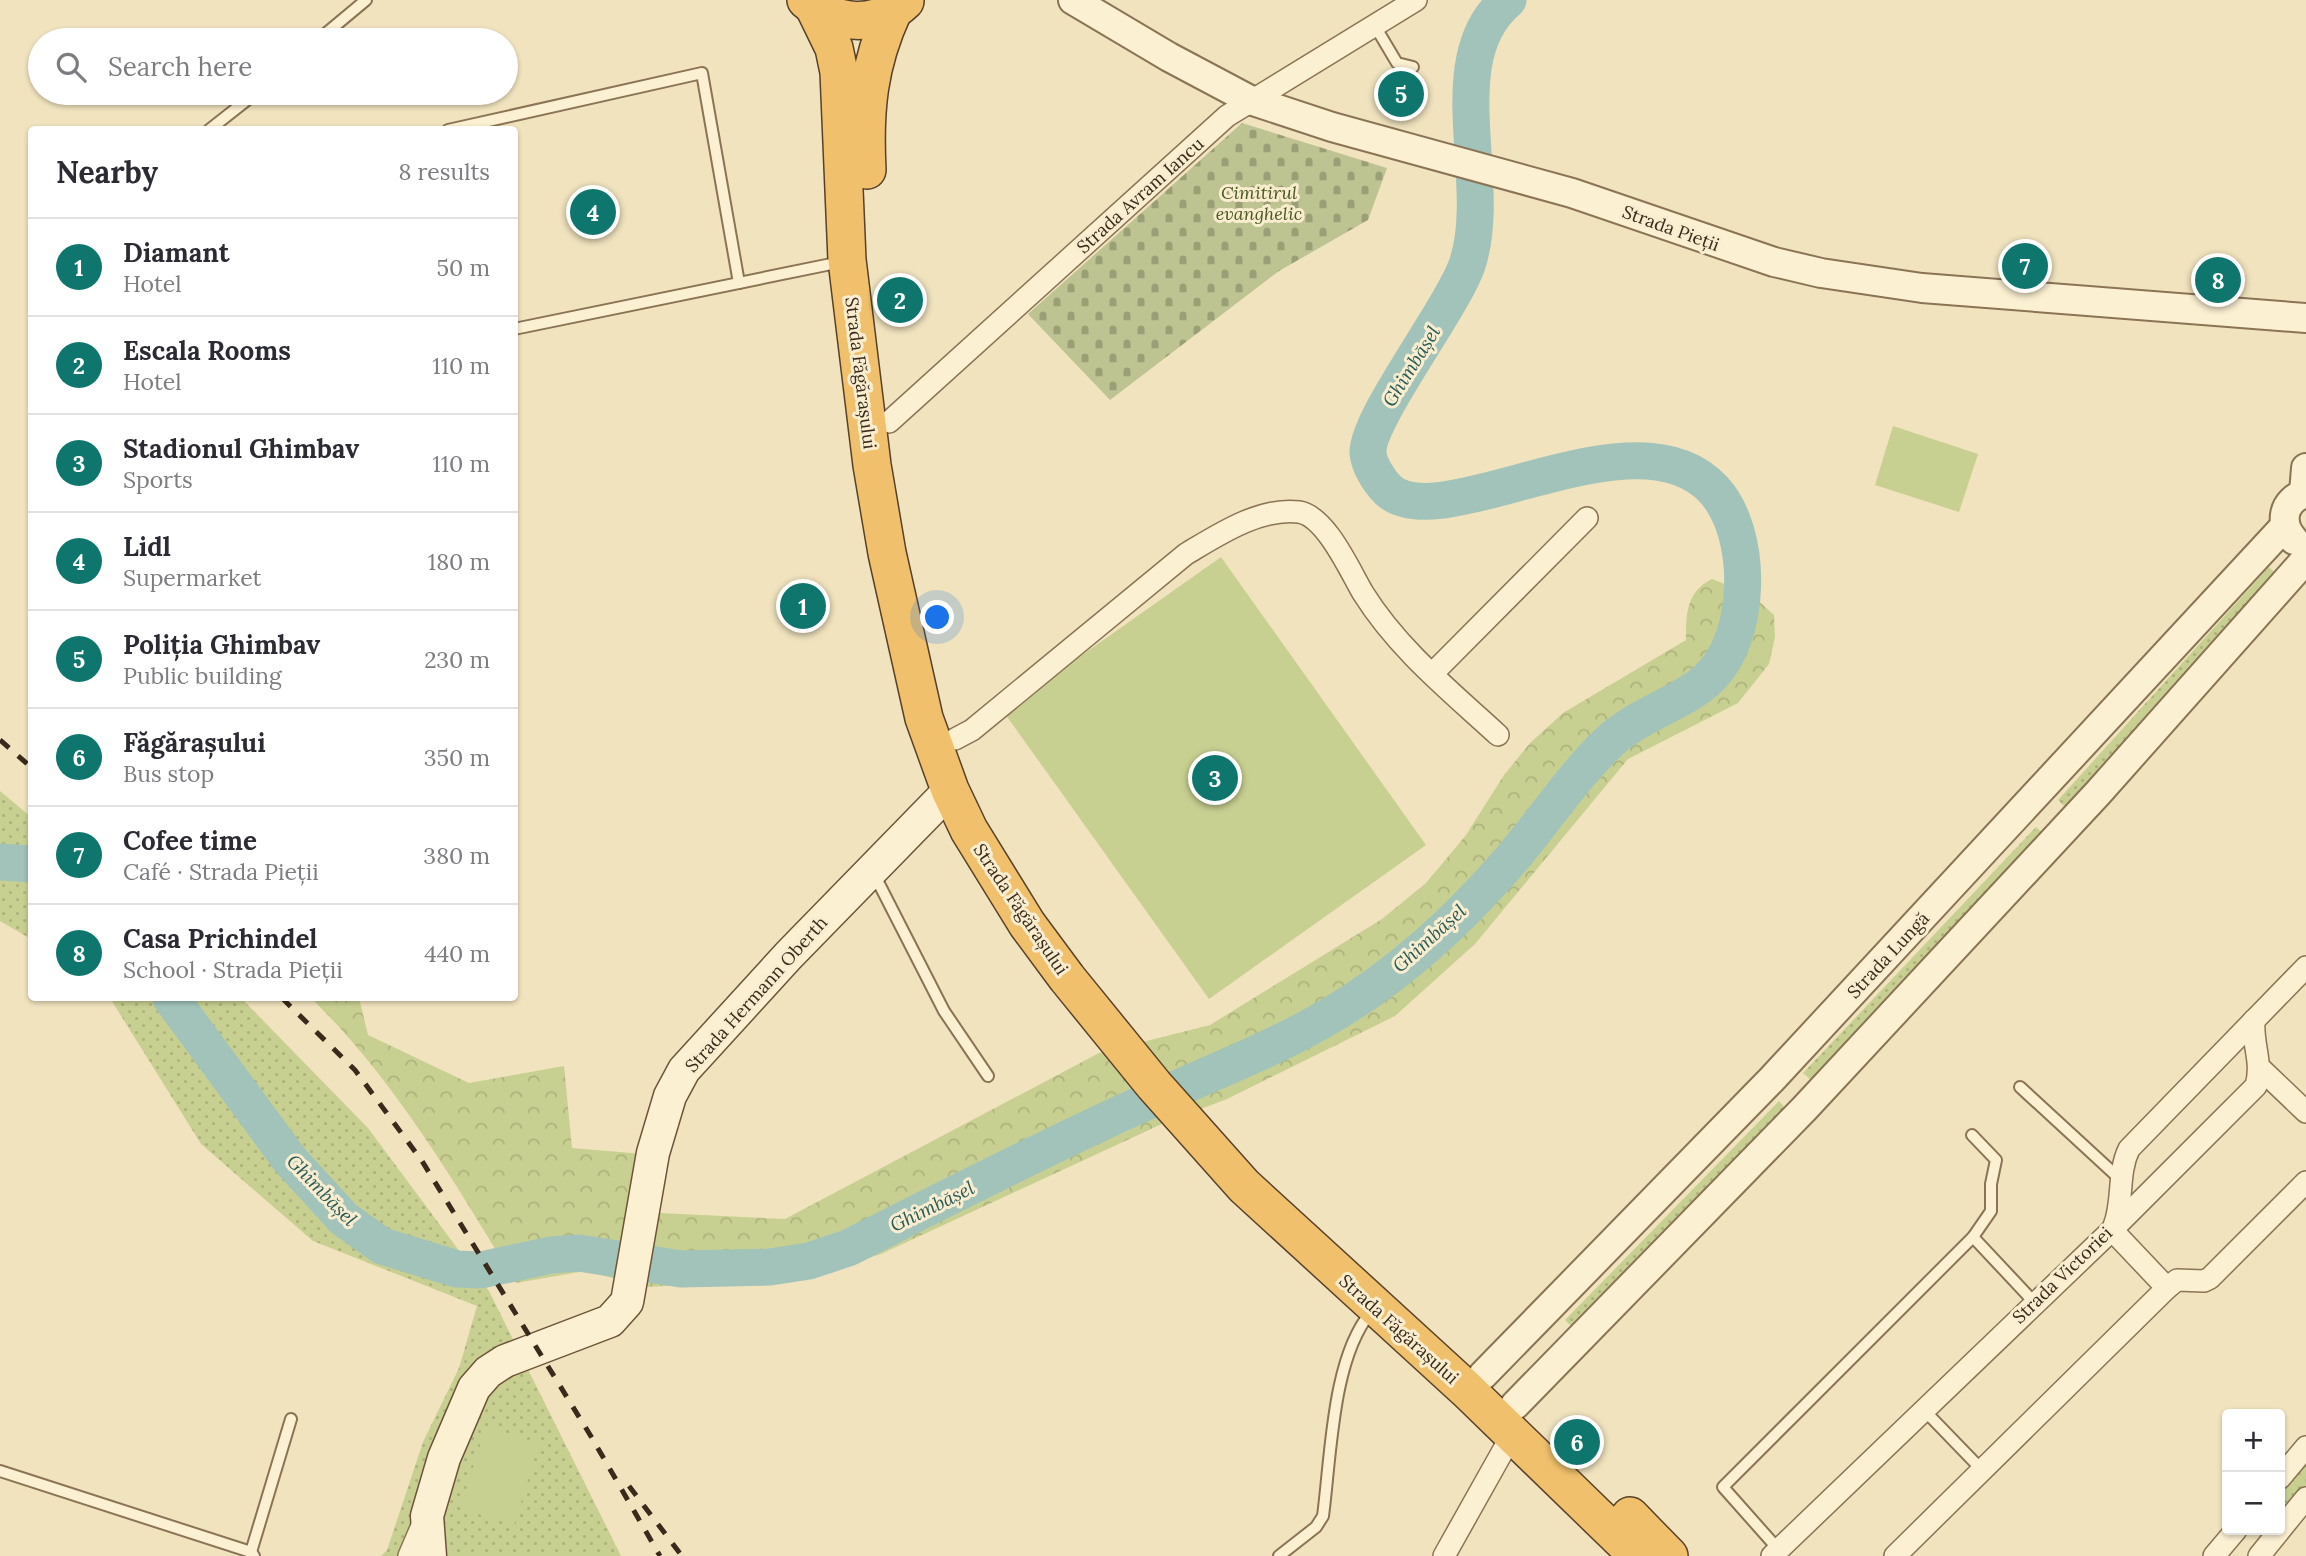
<!DOCTYPE html>
<html lang="en">
<head>
<meta charset="utf-8">
<style>
  body { margin:0; font-family:Lora,serif; background:#f7f7f7; color:#2b2b33 }
  .controls { position:absolute; right:21px; bottom:21px; display:grid; overflow:hidden; border-radius:7px; box-shadow:0 2px 5px #0004 }
  .controls button { width:63px; height:63px; display:grid; place-items:center; padding:0; border:0; border-bottom:2px solid #e1e1e2; background:#fff; color:#2b2b33; font:35px sans-serif }
  .you { position:absolute; left:938px; top:618px; width:24px; height:24px; margin:-18px; border:5px solid #fff; border-radius:50%; background:#1a73e8; box-shadow:0 0 0 10px #1a73e833 }
  .badge { display:grid; place-items:center; width:46px; height:46px; border-radius:50%; background:#0f766e; color:#fff; font-size:23px; font-weight:700 }
  .pin { position:absolute; translate:-50% -50%; border:4px solid #fff; box-shadow:0 2px 7px #0006 }
  .list { margin:0; padding:0; list-style:none }
  h2 { display:flex; justify-content:space-between; align-items:center; height:91px; margin:0; padding:0 28px; font-size:30px }
  h2 small { font-size:23px; font-weight:400; color:#7c7c81 }
  .list li { display:grid; grid-template-columns:46px 1fr auto; gap:21px; align-items:center; box-sizing:border-box; height:98px; padding:0 28px; border-top:2px solid #e1e1e2 }
  .list b { display:block; font-size:26px; white-space:nowrap }
  .list p { margin:0; font-size:23px; white-space:nowrap; color:#7c7c81 }
  .list em { font-size:23px; font-style:normal; color:#7c7c81 }
  .icon { flex:none; width:38px; height:38px; fill:none; stroke:currentColor; stroke-width:2; stroke-linecap:round; stroke-linejoin:round }
  .map { position:relative; flex:none; width:2306px; height:1556px; overflow:hidden }
  .search { position:absolute; background:#fff; box-shadow:0 2px 5px #0004; left:28px; top:28px; width:490px; height:77px; display:flex; align-items:center; gap:18px; box-sizing:border-box; padding:0 24px; border-radius:38px; color:#7c7c81; font-size:26px }
  .panel { position:absolute; background:#fff; box-shadow:0 2px 5px #0004; left:28px; top:126px; width:490px; height:875px; border-radius:7px }
  .map>svg:first-child { display:block }
  .grass { fill:url(#grass-dots) }
  .forest { fill:url(#forest-crowns) }
  .cemetery { fill:url(#cemetery-stones) }
  .park { fill:#c8d091 }
  .lines { fill:none; stroke-linecap:round; stroke-linejoin:round }
  .river { stroke:#a2c3ba; stroke-width:37 }
  .service-casing { stroke:#8b7355; stroke-width:14 }
  .minor-casing { stroke:#8b7355; stroke-width:24 }
  .tertiary-casing { stroke:#8b7355; stroke-width:32 }
  .secondary-casing { stroke:#6d5439; stroke-width:35 }
  .trunk-casing { stroke:#58412a; stroke-width:40 }
  .service { stroke:#fcf0d2; stroke-width:10 }
  .minor { stroke:#fcf0d2; stroke-width:21 }
  .tertiary { stroke:#fcf0d2; stroke-width:28 }
  .secondary { stroke:#fcf0d2; stroke-width:32 }
  .trunk { stroke:#f0c06c; stroke-width:37 }
  .rail { stroke:#392a1b; stroke-width:5; stroke-dasharray:12 12; stroke-linecap:butt }
  .labels { text-anchor:middle; dominant-baseline:central; stroke-width:6; stroke-linejoin:round; paint-order:stroke }
  .park-label { font-size:18px; font-style:italic; fill:#495820; stroke:#f8edcf }
  .street-label { font-size:18px; fill:#392a1b; stroke:#f8edcf }
  .water-label { font-size:19px; font-style:italic; fill:#295b58; stroke:#f8edcf }
</style>
</head>
<body>
<div class="map">
<svg width="2306" height="1556" viewBox="0 0 2306 1556">
  <defs>
    <pattern id="grass-dots" width="8" height="8" patternUnits="userSpaceOnUse" patternTransform="scale(1.75)"><rect width="8" height="8" fill="#c8d091"/><path d="M2 2h.1M6 6h.1" fill="none" stroke="#adb37c" stroke-width="1.8" stroke-linecap="round"/></pattern>
    <pattern id="forest-crowns" width="20" height="18" patternUnits="userSpaceOnUse" patternTransform="scale(1.75)"><rect width="20" height="18" fill="#c8d091"/><path d="M2 6a3 3 0 1 1 6 0M12 15a3 3 0 1 1 6 0" fill="none" stroke="#adb37c"/></pattern>
    <pattern id="cemetery-stones" width="16" height="16" patternUnits="userSpaceOnUse" patternTransform="scale(1.75)"><rect width="16" height="16" fill="#bdc492"/><path d="M2 7V4a2 2 0 0 1 4 0v3zM10 15v-3a2 2 0 0 1 4 0v3z" fill="#9b9f76"/></pattern>
  </defs>
  <rect width="100%" height="100%" fill="#f1e3be"/>
  <!-- grass -->
  <g class="grass">
    <path d="M2269 567 2277 575 2065 807 2058 800Z"/>
    <path d="M0 791 31 817V939L0 921Z"/>
    <path d="M2036 827 2043 833 1811 1080 1803 1073Z"/>
    <path d="M110 998H241L368 1128 489 1291 621 1556H381L387 1550 423 1442 459 1368 477 1306 313 1241 201 1144Z"/>
    <path d="M1779 1101 1786 1109 1573 1328 1565 1320Z"/>
    <path d="M2306 1460V1487L2280 1519V1491Z"/>
  </g>
  <!-- forest -->
  <path class="forest" d="M1712 579 1752 595 1774 615 1775 637 1769 664 1738 703 1628 759 1475 944 1395 1016 1227 1099 1164 1123 881 1254 804 1278 649 1287 585 1271 516 1283C455 1183 395 1080 311 998H359L368 1035 469 1083 564 1066 572 1148 667 1156 660 1213 785 1219 1099 1053 1210 1025 1382 919 1426 883 1466 835 1504 775 1530 743 1563 713 1686 640C1686 614 1686 592 1712 579Z"/>
  <!-- cemetery -->
  <path class="cemetery" d="M1242 123 1387 168 1368 220 1279 271 1110 400 1028 314Z"/>
  <!-- park -->
  <g class="park">
    <path d="M1893 426 1978 454 1959 512 1875 485Z"/>
    <path d="M1221 557 1426 845 1209 999 1003 711Z"/>
    <path d="M486 1427 539 1444 514 1525 460 1508Z"/>
  </g>
  <g class="lines">
    <!-- river -->
    <g class="river">
      <path d="M0 862 32 864"/>
      <path d="M171 998 290 1160 344 1219 382 1246 457 1269 481 1270 551 1255 579 1253 681 1269 770 1267 809 1261 848 1248C943 1200 1038 1151 1135 1107 1216 1070 1302 1040 1374 987 1426 950 1473 904 1514 856 1546 818 1574 775 1610 741 1639 714 1685 702 1709 678 1752 637 1754 534 1714 490 1636 404 1441 540 1388 490 1379 481 1369 465 1368 453 1366 420 1451 310 1467 265 1495 182 1437 59 1508 0"/>
    </g>
    <defs>
      <g id="service">
        <path d="M1375 26 1397 63 1413 67"/>
        <path d="M318 40 366 0"/>
        <path d="M209 130 256 93"/>
        <path d="M448 130 702 73 739 283"/>
        <path d="M514 329 841 262"/>
        <path d="M874 874 944 1011 988 1076"/>
        <path d="M2020 1087 2120 1179"/>
        <path d="M1973 1237 2034 1302"/>
        <path d="M1923 1409 1982 1470"/>
        <path d="M0 1471 251 1552 254 1556"/>
        <path d="M1778 1549 1723 1487 1973 1237 1991 1211V1184L1996 1160 1972 1135"/>
        <path d="M251 1552 291 1419"/>
        <path d="M1279 1556 1316 1527 1323 1516C1331 1456 1332 1358 1371 1312"/>
      </g>
      <g id="minor">
        <path d="M889 422 1227 116 1416 0"/>
        <path d="M1432 674 1587 518"/>
        <path d="M955 739 972 730 1186 554C1218 535 1260 507 1299 512 1326 516 1350 571 1363 593 1398 649 1449 690 1498 735"/>
        <path d="M2261 1069 2306 1112"/>
        <path d="M2114 1226C2124 1201 2117 1174 2129 1149L2306 967"/>
        <path d="M2167 1288 2177 1280 2204 1281 2210 1278 2306 1182"/>
        <path d="M2280 1478 2306 1447"/>
        <path d="M409 1556 424 1521"/>
        <path d="M1444 1556 1513 1433"/>
        <path d="M1772 1556 2112 1230 2256 1086C2263 1061 2252 1046 2254 1020"/>
        <path d="M1895 1556 2167 1288 2112 1230"/>
        <path d="M2214 1556 2236 1530"/>
        <path d="M2259 1556 2306 1498"/>
      </g>
      <g id="tertiary">
        <path d="M1073 0 1169 57 1250 100 1332 127 1572 193 1774 262 1821 273 1922 288 2306 318"/>
        <path d="M2304 493 2306 468"/>
        <path d="M2294 540C2278 523 2283 500 2306 493"/>
        <path d="M1483 1375 1772 1079 2285 526"/>
        <path d="M1515 1405 1804 1109 2098 793 2306 559"/>
      </g>
      <path id="secondary" d="M430 1556 427 1516 444 1458 474 1388 488 1372 505 1361 610 1321 627 1302 653 1153 670 1096 684 1070 789 955 950 790"/>
      <g id="trunk">
        <path d="M806 0C835 25 876 29 905 1"/>
        <path d="M814 7 834 48 839 72 847 260 872 465 887 553 924 718 950 790 969 830 1027 924 1067 978 1154 1085 1244 1186 1467 1390 1638 1556"/>
        <path d="M867 170C864 111 868 65 893 11"/>
        <path d="M1630 1516 1669 1556"/>
      </g>
    </defs>
    <!-- service casing -->
    <use href="#service" class="service-casing"/>
    <!-- minor casing -->
    <use href="#minor" class="minor-casing"/>
    <!-- tertiary casing -->
    <use href="#tertiary" class="tertiary-casing"/>
    <!-- secondary casing -->
    <use href="#secondary" class="secondary-casing"/>
    <!-- trunk casing -->
    <use href="#trunk" class="trunk-casing"/>
    <!-- service -->
    <use href="#service" class="service"/>
    <!-- minor -->
    <use href="#minor" class="minor"/>
    <!-- tertiary -->
    <use href="#tertiary" class="tertiary"/>
    <!-- secondary -->
    <use href="#secondary" class="secondary"/>
    <!-- trunk -->
    <use href="#trunk" class="trunk"/>
    <!-- rail -->
    <g class="rail">
      <path d="M0 740 32 768"/>
      <path d="M282 998 355 1070 422 1161 592 1438 660 1556"/>
      <path d="M629 1486 682 1556"/>
    </g>
  </g>
  <g class="labels">
    <!-- park labels -->
    <g class="park-label">
      <text x="1259" y="192">Cimitirul<tspan x="1259" dy="21">evanghelic</tspan></text>
    </g>
    <!-- street labels -->
    <g class="street-label">
      <text transform="translate(1140 195) rotate(-42)">Strada Avram Iancu</text>
      <text transform="translate(1671 228) rotate(20)">Strada Pieții</text>
      <text transform="translate(861 373) rotate(83)">Strada Făgărașului</text>
      <text transform="translate(1021 909) rotate(56)">Strada Făgărașului</text>
      <text transform="translate(1888 955) rotate(-47)">Strada Lungă</text>
      <text transform="translate(756 994) rotate(-48)">Strada Hermann Oberth</text>
      <text transform="translate(2062 1275) rotate(-44)">Strada Victoriei</text>
      <text transform="translate(1399 1329) rotate(42)">Strada Făgărașului</text>
    </g>
    <!-- water labels -->
    <g class="water-label">
      <text transform="translate(1411 366) rotate(-58)">Ghimbășel</text>
      <text transform="translate(1429 938) rotate(-42)">Ghimbășel</text>
      <text transform="translate(322 1190) rotate(46)">Ghimbășel</text>
      <text transform="translate(932 1206) rotate(-26)">Ghimbășel</text>
    </g>
  </g>
</svg>
<div class="controls">
<button>+</button>
<button>−</button>
</div>
<div class="you"></div>
<div class="pin badge" style="left:803px;top:606px">1</div>
<div class="pin badge" style="left:900px;top:300px">2</div>
<div class="pin badge" style="left:1215px;top:778px">3</div>
<div class="pin badge" style="left:593px;top:212px">4</div>
<div class="pin badge" style="left:1401px;top:94px">5</div>
<div class="pin badge" style="left:1577px;top:1442px">6</div>
<div class="pin badge" style="left:2025px;top:266px">7</div>
<div class="pin badge" style="left:2218px;top:280px">8</div>
<div class="search"><svg class="icon" aria-label="search" viewBox="0 0 24 24"><circle cx="10" cy="10" r="6"/><path d="M15 15l6 6"/></svg>Search here</div>
<section class="panel">
<h2>Nearby<small>8 results</small></h2>
<ul class="list">
<li><span class="badge">1</span><div><b>Diamant</b><p>Hotel</p></div><em>50 m</em></li>
<li><span class="badge">2</span><div><b>Escala Rooms</b><p>Hotel</p></div><em>110 m</em></li>
<li><span class="badge">3</span><div><b>Stadionul Ghimbav</b><p>Sports</p></div><em>110 m</em></li>
<li><span class="badge">4</span><div><b>Lidl</b><p>Supermarket</p></div><em>180 m</em></li>
<li><span class="badge">5</span><div><b>Poliția Ghimbav</b><p>Public building</p></div><em>230 m</em></li>
<li><span class="badge">6</span><div><b>Făgărașului</b><p>Bus stop</p></div><em>350 m</em></li>
<li><span class="badge">7</span><div><b>Cofee time</b><p>Café · Strada Pieții</p></div><em>380 m</em></li>
<li><span class="badge">8</span><div><b>Casa Prichindel</b><p>School · Strada Pieții</p></div><em>440 m</em></li>
</ul>
</section>
</div>
</body>
</html>
